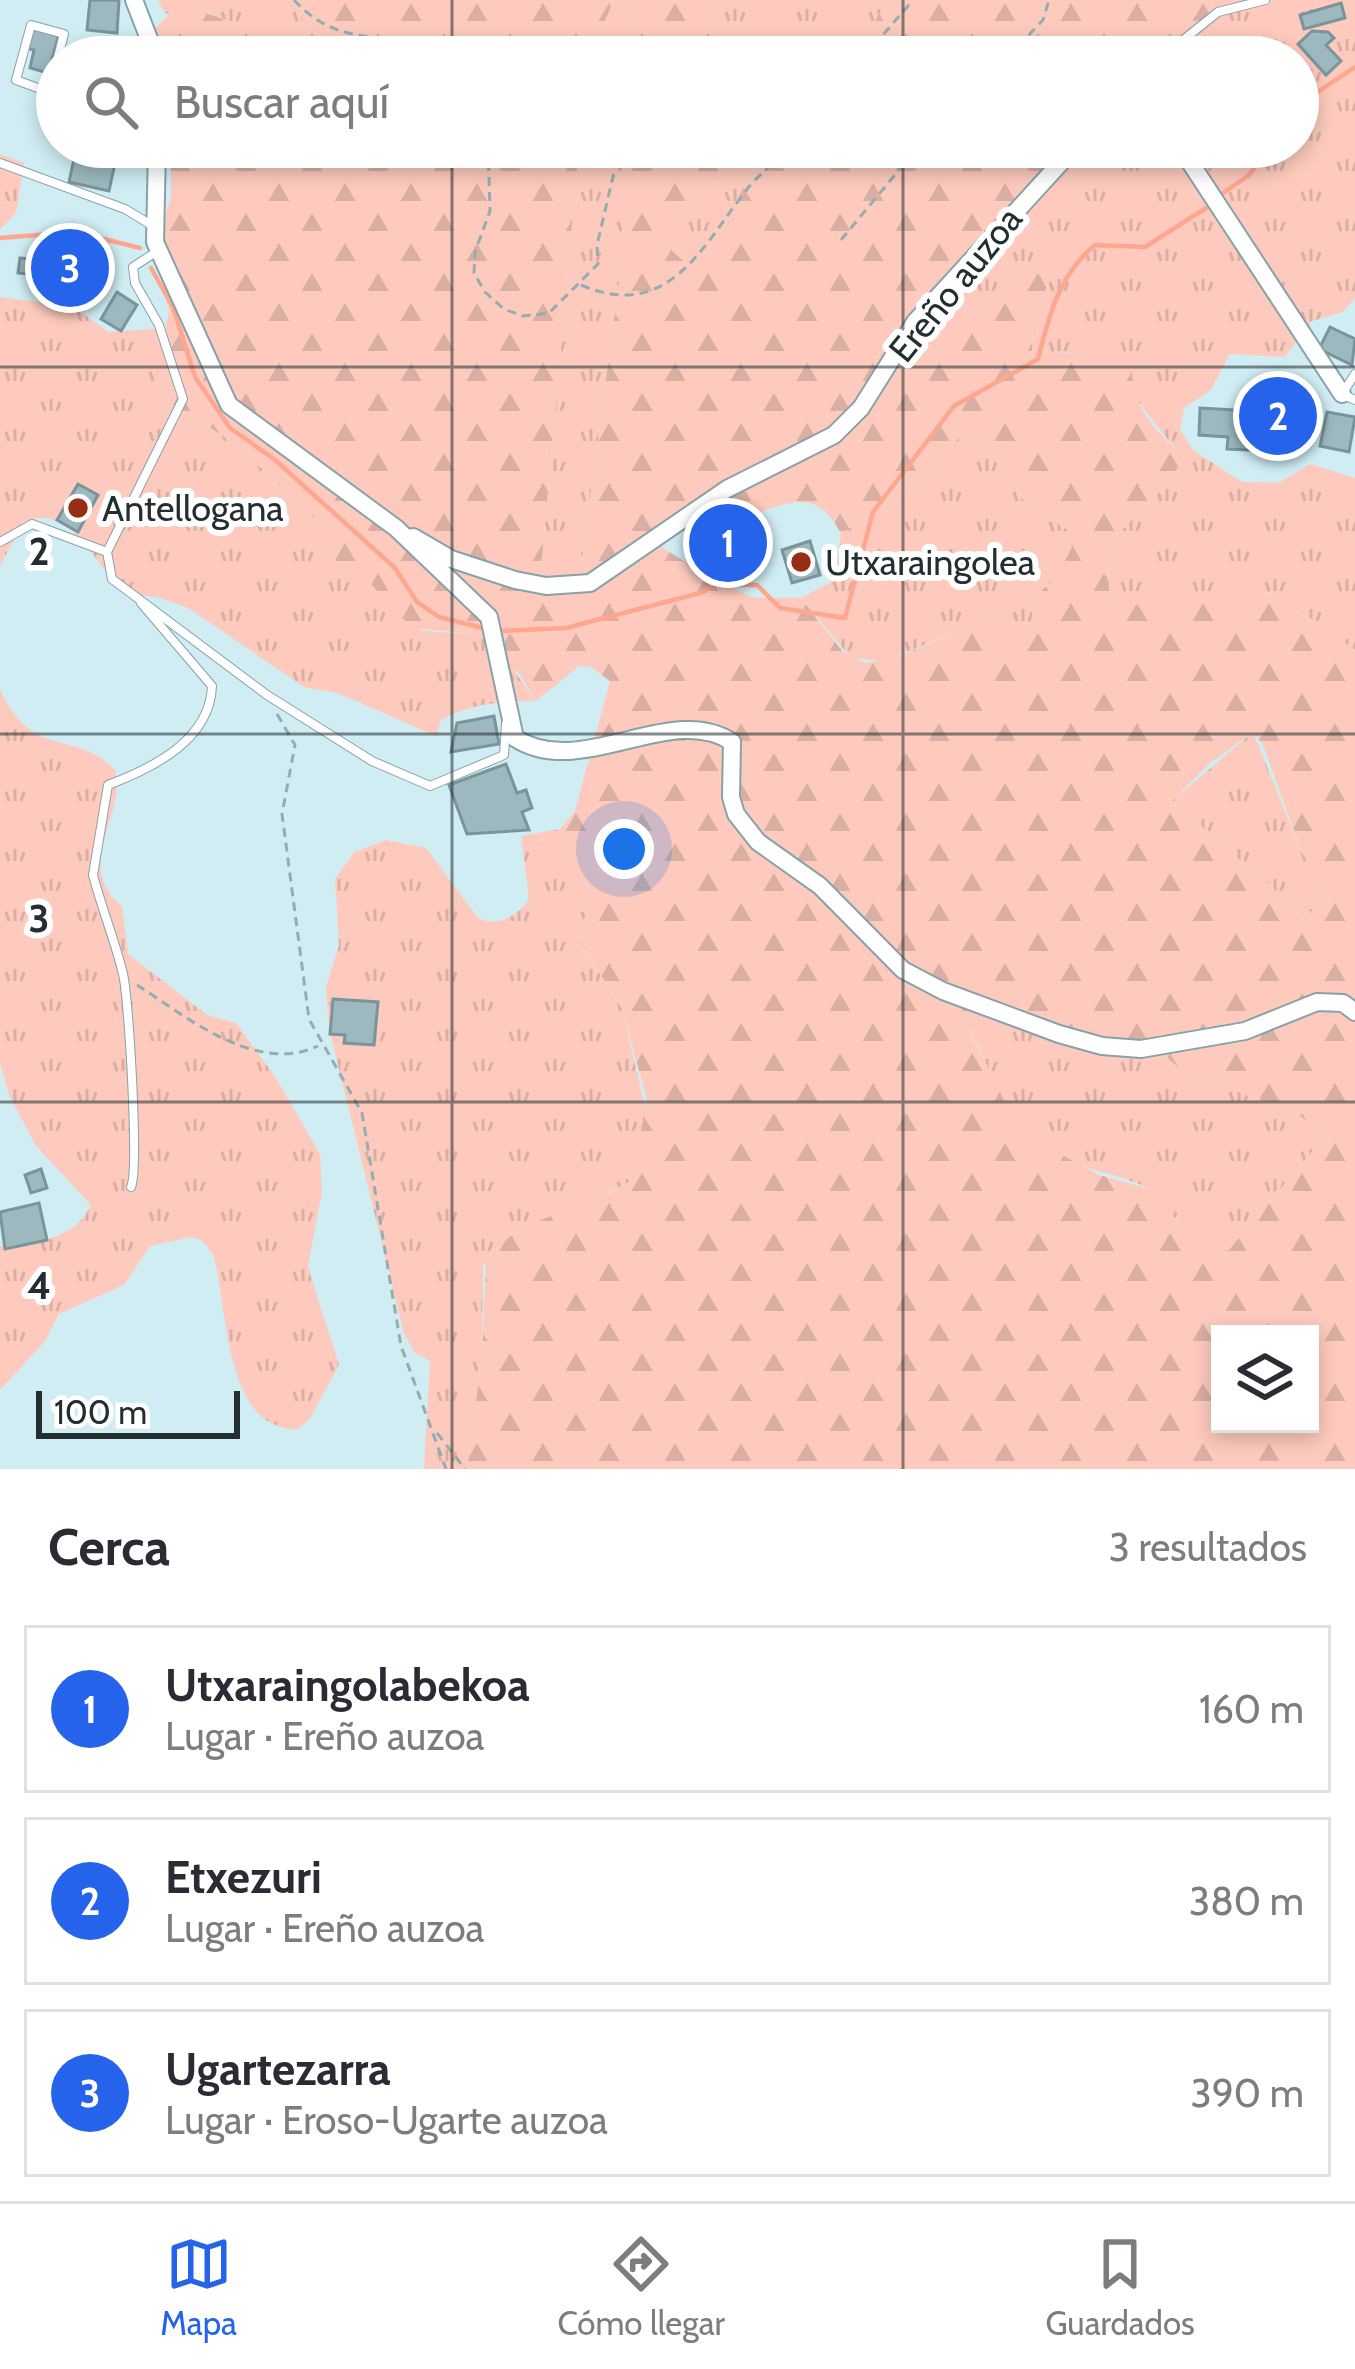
<!DOCTYPE html>
<html lang="es">
<head>
<meta charset="utf-8">
<style>
  body { margin:0; font-family:Cabin,sans-serif; background:#f2f2f3; color:#2b2b33 }
  .controls { position:absolute; right:36px; bottom:36px; display:grid; overflow:hidden; border-radius:0px; box-shadow:0 6px 18px #0003 }
  .controls button { width:108px; height:108px; display:grid; place-items:center; padding:0; border:0; border-bottom:3px solid #e1e1e2; background:#fff; color:#2b2b33; font:60px sans-serif }
  .scale { position:absolute; left:36px; bottom:30px; width:204px; box-sizing:border-box; padding-left:12px; border:6px solid #232e31; border-top:0; font-size:33px; line-height:42px; white-space:nowrap; color:#232e31; -webkit-text-stroke:9px #fff; paint-order:stroke }
  .you { position:absolute; left:624px; top:849px; width:42px; height:42px; margin:-30px; border:9px solid #fff; border-radius:50%; background:#1a73e8; box-shadow:0 0 0 18px #1a73e833 }
  .badge { display:grid; place-items:center; width:78px; height:78px; border-radius:50%; background:#2563eb; color:#fff; font-size:39px; font-weight:700 }
  .pin { position:absolute; translate:-50% -50%; border:6px solid #fff; box-shadow:0 3px 12px #0006 }
  .list { margin:0; padding:0; list-style:none }
  h2 { display:flex; justify-content:space-between; align-items:center; height:156px; margin:0; padding:0 48px; font-size:51px }
  h2 small { font-size:39px; font-weight:400; color:#7c7c81 }
  .list li { display:grid; grid-template-columns:78px 1fr auto; gap:36px; align-items:center; box-sizing:border-box; height:168px; margin:0 24px 24px; padding:0 24px; border:3px solid #e1e1e2; border-radius:0px }
  .list b { display:block; font-size:45px; white-space:nowrap }
  .list p { margin:0; font-size:39px; white-space:nowrap; color:#7c7c81 }
  .list em { font-size:39px; font-style:normal; color:#7c7c81 }
  .icon { flex:none; width:66px; height:66px; fill:none; stroke:currentColor; stroke-width:2; stroke-linecap:round; stroke-linejoin:round }
  .map { position:relative; flex:none; width:1355px; height:1469px; overflow:hidden }
  .search { position:absolute; background:#fff; box-shadow:0 6px 18px #0003; left:36px; right:36px; top:36px; height:132px; display:flex; align-items:center; gap:30px; box-sizing:border-box; padding:0 42px; border-radius:66px; color:#7c7c81; font-size:45px }
  .sheet { height:732px; background:#fff }
  nav { display:flex; justify-content:space-around; align-items:center; box-sizing:border-box; height:168px; border-top:3px solid #e1e1e2; background:#fff; font-size:33px; color:#7c7c81 }
  nav a { display:grid; justify-items:center; gap:6px }
  nav .on { color:#2563eb }
  .map>svg:first-child { display:block }
  .grass { fill:url(#grass-tufts) }
  .forest { fill:url(#forest-firs); fill-rule:evenodd }
  .lines { fill:none; stroke-linecap:round; stroke-linejoin:round }
  .stream { stroke:#ffa68f; stroke-width:4.5 }
  .building { fill:#9db9bf; stroke:#79949b; stroke-width:3 }
  .service-casing { stroke:#87a2a8; stroke-width:10 }
  .minor-casing { stroke:#87a2a8; stroke-width:20 }
  .path { stroke:#95acb1; stroke-width:3; stroke-dasharray:9 6; stroke-linecap:butt }
  .service { stroke:#fff; stroke-width:8 }
  .minor { stroke:#fff; stroke-width:16 }
  .grid { fill:none; stroke:#232e31; stroke-width:3; stroke-opacity:0.55 }
  .poi-dot { fill:#962e14; stroke:#fff; stroke-width:4.5 }
  .labels { text-anchor:middle; dominant-baseline:central; stroke-width:12; stroke-linejoin:round; paint-order:stroke }
  .street-label { font-size:36px; fill:#232e31; stroke:#fff }
  .poi-label { font-size:36px; fill:#232e31; stroke:#fff; text-anchor:start }
  .grid-label { font-size:39px; text-anchor:middle; font-weight:bold; fill:#232e31; stroke:#fff; stroke-width:12; stroke-linejoin:round; paint-order:stroke }
</style>
</head>
<body>
<div class="map">
<svg width="1355" height="1469" viewBox="0 0 1355 1469">
  <defs>
    <pattern id="grass-tufts" width="24" height="20" patternUnits="userSpaceOnUse" patternTransform="scale(3)"><rect width="24" height="20" fill="#fdcabd"/><path d="M3 7l-1-3M5 7V3M7 7l1-3M15 17l-1-3M17 17v-4M19 17l1-3" fill="none" stroke="#d9aea3"/></pattern>
    <pattern id="forest-firs" width="22" height="20" patternUnits="userSpaceOnUse" patternTransform="scale(3)"><rect width="22" height="20" fill="#fdcabd"/><path d="M5 1l3.5 6h-7zM16 11l3.5 6h-7z" fill="#d9aea3"/></pattern>
  </defs>
  <rect width="100%" height="100%" fill="#d0edf4"/>
  <!-- grass -->
  <g class="grass">
    <path d="M158 0H299L303 22 293 39H286L190 9 165 14Z"/>
    <path d="M614 0H639L630 57H589Z"/>
    <path d="M715 0H888L853 57H718L711 42Z"/>
    <path d="M1235 0H1355V298L1343 312 1312 321 1285 357 1230 354 1211 390 1184 408 1180 430 1193 450 1242 482 1278 483 1310 464 1355 478V650L1266 592 1103 610 1109 591 1108 544 1171 480 1184 455C1150 428 1124 363 1081 354 1066 351 1048 353 1032 351L1033 317 1051 278 1032 262C1015 283 1002 304 973 309L947 288 1074 147H1298V57H1156Z"/>
    <path d="M579 147H622V260L578 589 539 591Z"/>
    <path d="M727 147H770C742 173 721 258 687 264L672 251 670 234 715 183Z"/>
    <path d="M0 154 24 163 16 213 0 230Z"/>
    <path d="M0 297 74 307 108 332 164 328 161 397 234 443 333 535 326 556 368 581 423 631 488 635 536 701C507 699 466 705 441 720L436 736 338 693 304 687 188 608 157 597 126 594C95 569 75 501 23 522L0 566Z"/>
    <path d="M969 433 980 440 1026 503 1068 530 1072 547 1057 578 1034 597 1032 624 983 620 885 661 851 658 801 598 835 580 841 534 930 476 949 444Z"/>
    <path d="M0 689C32 762 76 728 115 770 127 816 72 866 122 906L128 954 207 1015 236 1023 276 1078 320 1154 322 1191 308 1267 339 1365 309 1420 297 1429C224 1431 227 1304 214 1256L203 1241 191 1237 150 1246 124 1285 59 1314 45 1341 0 1390V1246C34 1244 76 1239 91 1205L36 1146 9 1095 0 1063Z"/>
    <path d="M1253 732 1302 853 1317 871 1321 894 1310 914 1300 912 1172 801Z"/>
    <path d="M560 829 590 890 592 907 582 922 581 944 622 1009 647 1115 631 1181 573 1212 518 1231 490 1253 483 1266 482 1357 467 1469H424L430 1361 415 1353 404 1334 329 1028 326 988 339 945 335 879 354 852 386 840 426 848 478 918C496 928 520 916 529 898L521 836Z"/>
    <path d="M959 1013 1106 1051 1158 1044 1180 1069 1300 1116 1317 1129 1321 1141 1228 1251C1209 1233 1186 1230 1175 1218 1162 1207 1160 1194 1143 1186 1111 1171 1071 1169 1041 1146 998 1113 989 1055 959 1013Z"/>
  </g>
  <!-- forest -->
  <g class="forest">
    <path d="M299 0H614L589 57H150L155 29 173 10 190 9 292 39 303 22Z"/>
    <path d="M639 0H715L711 42 718 57H630Z"/>
    <path d="M888 0H1235L1156 57H853Z"/>
    <path d="M154 147H579L539 590 554 594 578 589 622 260V147H727L715 183 670 234 672 251 687 264C721 258 742 173 770 147H1074L947 288 973 309C1001 304 1016 284 1031 261L1051 278 1033 317 1032 351 1089 354 1131 366C1135 408 1151 429 1184 455L1171 480 1108 544 1109 591 1103 609 1259 590 1294 606 1355 650V1469H467L482 1357 486 1260C519 1214 586 1212 631 1181L647 1100 622 1009 581 943 582 922 592 907 590 890 560 829 575 811 610 681 591 667 579 666 536 701 519 673 495 658 487 635 412 628 368 581 326 556 332 534 234 443 161 397 157 377 169 311 154 254 171 197V170L158 161ZM969 433 980 440 1026 503 1068 530 1072 547 1057 577 1034 597 1031 624 983 620 900 656 865 663 843 652 801 598C785 597 768 599 752 597 745 595 665 552 660 545L705 514C755 539 805 461 841 534L930 476 949 444ZM1253 732 1263 745 1302 853 1317 872 1321 895 1310 914 1300 912 1172 801 1209 764ZM961 1014 1106 1051 1161 1052 1180 1069 1300 1116 1317 1129 1321 1141 1228 1251 1211 1233 1177 1221 1153 1190 1099 1175 1036 1141 1005 1102ZM1220 1334H1310V1424H1220Z"/>
  </g>
  <g class="lines">
    <!-- stream -->
    <g class="stream">
      <path d="M1298 105 1355 67"/>
      <path d="M1223 193 1248 176 1271 147"/>
      <path d="M0 238 75 232 140 248"/>
      <path d="M151 268 173 307 195 377 230 428 274 459 395 568 417 602 439 617 487 629"/>
      <path d="M499 631 566 628 704 592 713 584 757 585 780 608 845 618 873 512 954 406 1038 359C1049 315 1059 275 1095 245L1145 247 1206 208"/>
    </g>
  </g>
  <!-- building -->
  <g class="building">
    <path d="M90 0H119L117 33 87 30Z"/>
    <path d="M1341 3 1345 18 1304 29 1300 15Z"/>
    <path d="M32 27 59 34 48 73 30 68 34 50 26 48Z"/>
    <path d="M1312 31 1328 32 1334 38 1326 45 1341 61 1326 75 1298 44Z"/>
    <path d="M101 147H121L117 159 99 154Z"/>
    <path d="M75 154 115 163 109 191 69 182Z"/>
    <path d="M56 254 88 258 85 282 53 278Z"/>
    <path d="M20 258 40 260 38 275 18 273Z"/>
    <path d="M117 292 137 305 121 331 101 319Z"/>
    <path d="M1330 327 1355 339 1352 365 1319 349Z"/>
    <path d="M1265 398 1299 408 1292 433 1257 423Z"/>
    <path d="M1200 408 1251 411 1249 450 1227 449 1228 437 1199 435Z"/>
    <path d="M1327 412 1355 417 1349 452 1320 446Z"/>
    <path d="M78 484 98 495 78 532 57 520Z"/>
    <path d="M740 526 747 551 715 560 708 535Z"/>
    <path d="M810 541 820 575 792 583 782 550Z"/>
    <path d="M494 716 499 744 451 752 457 723Z"/>
    <path d="M506 764 517 793 526 790 532 808 522 812 529 830 467 834 449 785Z"/>
    <path d="M333 999 378 1002 374 1045 344 1043 345 1035 330 1034Z"/>
    <path d="M41 1169 47 1188 31 1193 25 1175Z"/>
    <path d="M39 1203 47 1240 5 1249 0 1212Z"/>
  </g>
  <g class="lines">
    <defs>
      <g id="service">
        <path d="M1162 57 1218 12 1265 0"/>
        <path d="M47 92 57 59"/>
        <path d="M57 95 16 80 31 25 64 34 58 57"/>
        <path d="M0 163 125 209 153 226"/>
        <path d="M1355 374 1342 394 1355 400"/>
        <path d="M0 542 32 524 107 552 183 399 159 325 135 283 133 267 156 252"/>
        <path d="M107 552 112 579 267 695 372 761 430 786 504 755 506 724"/>
        <path d="M131 1187C139 1170 129 999 123 974 115 941 102 909 93 875L108 785C153 768 210 740 212 686L141 603"/>
      </g>
      <g id="minor">
        <path d="M134 0 156 57"/>
        <path d="M157 147 155 242 229 405 396 528 489 617 515 738C581 781 671 701 732 742L731 797 736 814 758 842 820 886 903 970 943 991 1059 1034 1102 1046 1141 1049 1245 1031 1317 1002 1343 1003 1355 1012"/>
        <path d="M1180 147 1342 394"/>
        <path d="M413 537 451 559 515 580 546 586 590 583 727 489 834 435 861 408 915 322 1075 147"/>
      </g>
    </defs>
    <!-- service casing -->
    <use href="#service" class="service-casing"/>
    <!-- minor casing -->
    <use href="#minor" class="minor-casing"/>
    <!-- path -->
    <g class="path">
      <path d="M294 0C344 54 388 24 440 57"/>
      <path d="M864 57 913 0"/>
      <path d="M1008 57 1043 20 1049 0"/>
      <path d="M488 147 490 211 475 252 474 273 485 292 504 309 523 316 549 313 598 264 597 245 620 147"/>
      <path d="M841 240 918 147"/>
      <path d="M581 285C669 323 703 245 748 188 760 173 776 163 787 147"/>
      <path d="M277 714 295 745 282 814 309 1019 362 1113 401 1346 446 1469"/>
      <path d="M137 985C187 1017 256 1075 318 1046"/>
      <path d="M437 1433 465 1469"/>
    </g>
    <!-- service -->
    <use href="#service" class="service"/>
    <!-- minor -->
    <use href="#minor" class="minor"/>
  </g>
  <!-- grid -->
  <path class="grid" d="M452 0V57M903 0V57M452 147V1469M903 147V1469M0 367H1355M0 734H1355M0 1102H1355"/>
  <!-- markers -->
  <g class="poi-dot">
    <circle cx="78" cy="508" r="12"/>
    <circle cx="801" cy="562" r="12"/>
  </g>
  <g class="labels">
    <!-- street labels -->
    <g class="street-label">
      <text transform="translate(955 284) rotate(-51)">Ereño auzoa</text>
    </g>
    <!-- poi labels -->
    <g class="poi-label">
      <text x="102" y="508">Antellogana</text>
      <text x="825" y="562">Utxaraingolea</text>
    </g>
  </g>
  <g class="grid-label">
    <text x="39" y="565">2</text>
    <text x="39" y="932">3</text>
    <text x="39" y="1299">4</text>
  </g>
</svg>
<div class="controls">
<button><svg class="icon" aria-label="layers" viewBox="0 0 24 24"><path d="M12 4l9 5-9 5-9-5zM3 14l9 5 9-5"/></svg></button>
</div>
<div class="scale">100 m</div>
<div class="you"></div>
<div class="pin badge" style="left:728px;top:543px">1</div>
<div class="pin badge" style="left:1278px;top:416px">2</div>
<div class="pin badge" style="left:70px;top:268px">3</div>
<div class="search"><svg class="icon" aria-label="search" viewBox="0 0 24 24"><circle cx="10" cy="10" r="6"/><path d="M15 15l6 6"/></svg>Buscar aquí</div>
</div>
<section class="sheet">
<h2>Cerca<small>3 resultados</small></h2>
<ul class="list">
<li><span class="badge">1</span><div><b>Utxaraingolabekoa</b><p>Lugar · Ereño auzoa</p></div><em>160 m</em></li>
<li><span class="badge">2</span><div><b>Etxezuri</b><p>Lugar · Ereño auzoa</p></div><em>380 m</em></li>
<li><span class="badge">3</span><div><b>Ugartezarra</b><p>Lugar · Eroso-Ugarte auzoa</p></div><em>390 m</em></li>
</ul>
</section>
<nav>
<a class="on"><svg class="icon" aria-label="map" viewBox="0 0 24 24"><path d="M3 6l6-2 6 2 6-2v14l-6 2-6-2-6 2zM9 4v14M15 6v14"/></svg>Mapa</a>
<a><svg class="icon" aria-label="directions" viewBox="0 0 24 24"><path d="M12 3l9 9-9 9-9-9zM9 14v-3h6M13 9l2 2-2 2"/></svg>Cómo llegar</a>
<a><svg class="icon" aria-label="saved" viewBox="0 0 24 24"><path d="M7 4h10v16l-5-4-5 4z"/></svg>Guardados</a>
</nav>
</body>
</html>
